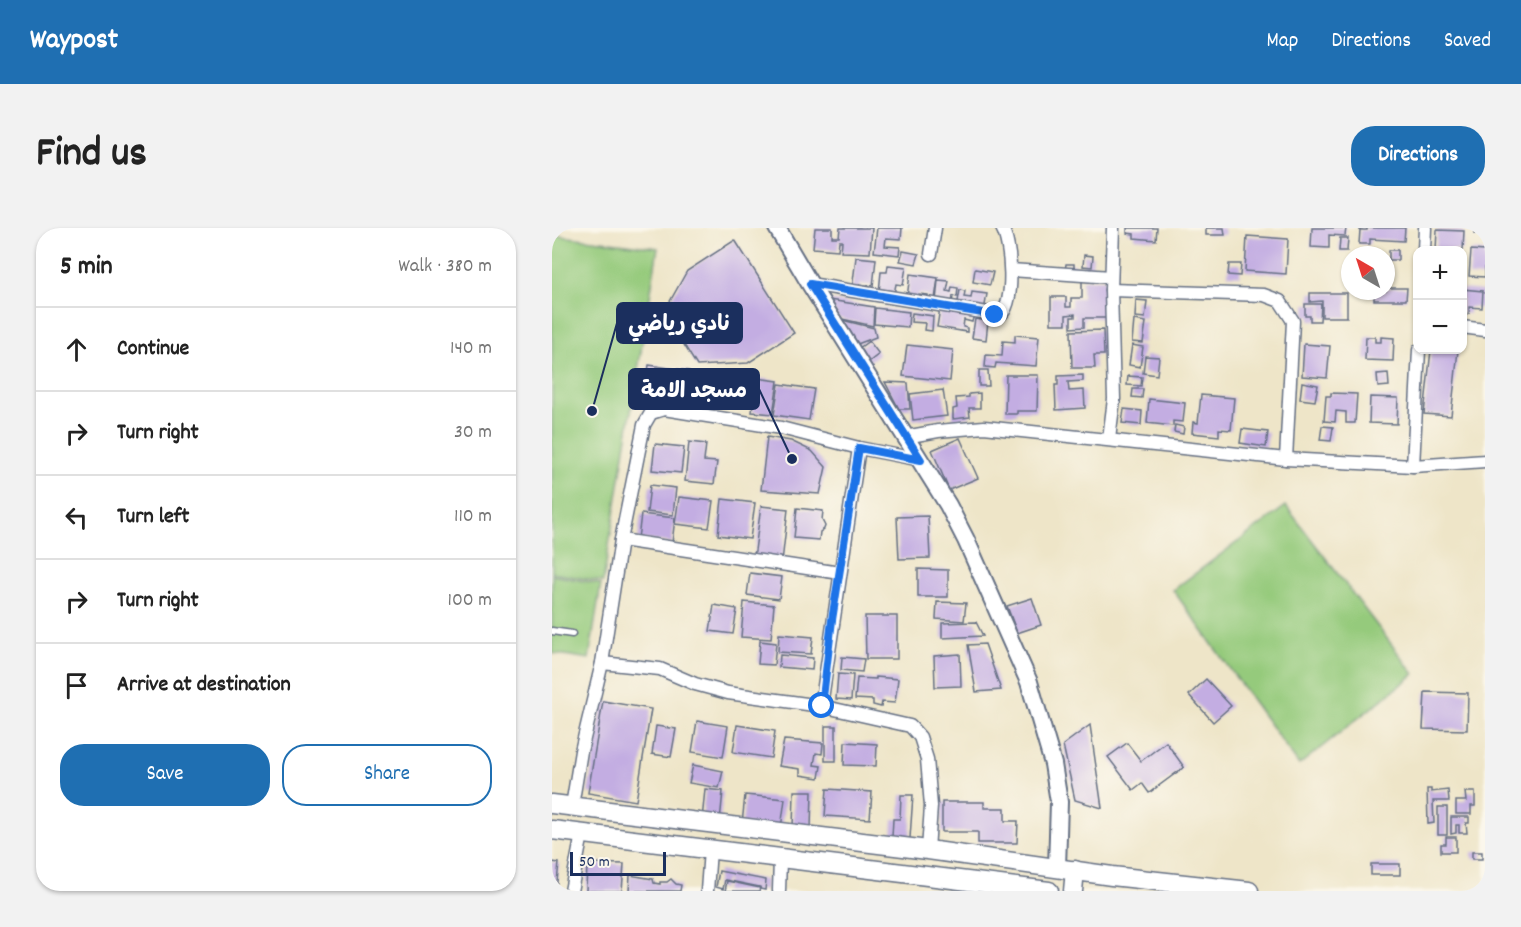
<!DOCTYPE html>
<html lang="en">
<head>
<meta charset="utf-8">
<style>
  body { margin:0; font-family:Dekko,"Playpen Sans Arabic",sans-serif; background:#f2f2f2; color:#222 }
  .controls { position:absolute; right:18px; top:18px; display:grid; overflow:hidden; border-radius:12px; box-shadow:0 2px 4px #0004 }
  .controls button { width:54px; height:54px; display:grid; place-items:center; padding:0; border:0; border-bottom:2px solid #e0e0e0; background:#fff; color:#222; font:30px sans-serif }
  .compass { position:absolute; left:789px; top:18px; width:54px; height:54px; border-radius:50%; background:#fff; box-shadow:0 2px 4px #0004; rotate:321deg }
  .scale { position:absolute; left:18px; bottom:15px; width:96px; box-sizing:border-box; padding-left:6px; border:3px solid #1b2f5e; border-top:0; font-size:16px; line-height:21px; white-space:nowrap; color:#1b2f5e; -webkit-text-stroke:4px #fbf7ec; paint-order:stroke }
  .stop { position:absolute; width:18px; height:18px; margin:-14px; border:4px solid #1a73e8; border-radius:50%; background:#fff }
  .stop.end { background:#1a73e8; border-color:#fff; box-shadow:0 2px 6px #0008 }
  .list { margin:0; padding:0; list-style:none }
  h2 { display:flex; justify-content:space-between; align-items:center; height:78px; margin:0; padding:0 24px; font-size:26px }
  h2 small { font-size:20px; font-weight:400; color:#767676 }
  .list li { display:grid; grid-template-columns:39px 1fr auto; gap:18px; align-items:center; box-sizing:border-box; height:84px; padding:0 24px; border-top:2px solid #e0e0e0 }
  .list b { display:block; font-size:22px; white-space:nowrap }
  .list em { font-size:20px; font-style:normal; color:#767676 }
  .actions { display:flex; gap:12px; padding:18px 24px }
  .actions a { flex:1; padding:14px 0; border:2px solid #1f6fb2; border-radius:24px; text-align:center; font-size:21px; color:#1f6fb2 }
  .actions .main { background:#1f6fb2; color:#fff }
  .icon { flex:none; width:33px; height:33px; fill:none; stroke:currentColor; stroke-width:2; stroke-linecap:round; stroke-linejoin:round }
  .map { position:relative; flex:none; width:933px; height:663px; overflow:hidden; border-radius:24px }
  header { display:flex; align-items:center; gap:36px; box-sizing:border-box; height:84px; padding:0 30px; background:#1f6fb2; color:#fff }
  header strong { font-size:28px }
  nav { display:flex; gap:33px; margin-inline-start:auto; font-size:21px }
  .intro { display:flex; align-items:center; justify-content:space-between; box-sizing:border-box; height:144px; padding:0 36px }
  h1 { margin:0; font-size:42px }
  .button { padding:15px 27px; border-radius:24px; background:#1f6fb2; color:#fff; font-size:21px; font-weight:700 }
  main { display:flex; gap:36px; padding:0 36px }
  aside { flex:1; background:#fff; border-radius:24px; box-shadow:0 2px 4px #0004 }
  .map>svg:first-child { display:block }
  .green { fill:#95ca7b; stroke:#587c6c; stroke-width:1.5 }
  .building { fill:#c3ade2 }
  .lines { fill:none; stroke-linecap:round; stroke-linejoin:round }
  .lane-casing { stroke:#656f83; stroke-width:9 }
  .street-casing { stroke:#656f83; stroke-width:15 }
  .secondary-casing { stroke:#656f83; stroke-width:20 }
  .primary-casing { stroke:#656f83; stroke-width:21 }
  .lane { stroke:#fff; stroke-width:6 }
  .street { stroke:#fff; stroke-width:12 }
  .secondary { stroke:#fff; stroke-width:16 }
  .primary { stroke:#fff; stroke-width:18 }
  .route { stroke:#1a73e8; stroke-width:8 }
  .leader { fill:none; stroke:#1b2f5e; stroke-width:2 }
  .callout-dot { fill:#1b2f5e; stroke:#fbf7ec; stroke-width:2 }
  .callout { fill:#1b2f5e; stroke:#1b2f5e; stroke-width:2 }
  .callout-label { font-size:22px; text-anchor:middle; font-weight:bold; fill:#fff }
</style>
</head>
<body>
<header>
<strong>Waypost</strong>
<nav><a>Map</a><a>Directions</a><a>Saved</a></nav>
</header>
<div class="intro"><h1>Find us</h1><a class="button">Directions</a></div>
<main>
<aside>
<h2>5 min<small>Walk · 380 m</small></h2>
<ul class="list">
<li><svg class="icon" aria-label="ahead" viewBox="0 0 24 24"><path d="M12 20V5M6 11l6-6 6 6"/></svg><div><b>Continue</b></div><em>140 m</em></li>
<li><svg class="icon" aria-label="right" viewBox="0 0 24 24"><path d="M7 20v-9h11M14 6l5 5-5 5"/></svg><div><b>Turn right</b></div><em>30 m</em></li>
<li><svg class="icon" aria-label="left" viewBox="0 0 24 24"><path d="M17 20v-9H6M10 6l-5 5 5 5"/></svg><div><b>Turn left</b></div><em>110 m</em></li>
<li><svg class="icon" aria-label="right" viewBox="0 0 24 24"><path d="M7 20v-9h11M14 6l5 5-5 5"/></svg><div><b>Turn right</b></div><em>100 m</em></li>
<li><svg class="icon" aria-label="arrive" viewBox="0 0 24 24"><path d="M6 21V4h12l-3 4 3 4H6"/></svg><div><b>Arrive at destination</b></div></li>
</ul>
<div class="actions"><a class="main">Save</a><a>Share</a></div>
</aside>
<div class="map">
<svg width="933" height="663" viewBox="0 0 933 663">
  <rect width="100%" height="100%" fill="#fbf7ec"/>
  <filter id="ink" filterUnits="userSpaceOnUse"><feTurbulence type="fractalNoise" baseFrequency=".0167" numOctaves="2"/><feDisplacementMap in="SourceGraphic" scale="12" xChannelSelector="R" yChannelSelector="G"/><feConvolveMatrix kernelMatrix="1 2 1 2 8 2 1 2 1" color-interpolation-filters="sRGB"/></filter>
  <filter id="wash" filterUnits="userSpaceOnUse"><feTurbulence type="fractalNoise" baseFrequency=".008" numOctaves="4" result="noise"/><feDisplacementMap in="SourceGraphic" scale="24" xChannelSelector="R" yChannelSelector="G"/><feGaussianBlur stdDeviation="1.35" result="paint"/><feColorMatrix in="noise" values="0 0 0 0 0 0 0 0 0 0 0 0 0 0 0 0 0 1.4 0 .05"/><feComposite in="paint" operator="in"/></filter>
  <g filter="url(#wash)">
    <rect width="100%" height="100%" fill="#eee5c8"/>
    <!-- green -->
    <g class="green">
      <path d="M0 7 106 20 51 354 0 345Z"/>
      <path d="M734 278 862 446 747 537 621 362Z"/>
      <path d="M0 347 49 356 37 431 0 425Z"/>
    </g>
    <g id="blocks">
      <!-- building -->
      <g class="building">
        <path d="M263 0H280V9H287L288 0H320L318 25 289 24 290 13H287L286 22 261 20Z"/>
        <path d="M325 0H350L349 11 334 10 333 18 348 19 347 27 322 24Z"/>
        <path d="M575 0H605L604 12 582 10V6L575 5Z"/>
        <path d="M654 0H672L673 7H654Z"/>
        <path d="M760 0H794L793 8 777 7V20L759 19Z"/>
        <path d="M815 0H853L852 13 818 11V16H807L808 2H815Z"/>
        <path d="M922 0H933V6L922 5Z"/>
        <path d="M885 2 912 3 911 22H884Z"/>
        <path d="M695 8 736 11 734 46 693 43Z"/>
        <path d="M788 10H796L795 23H787Z"/>
        <path d="M183 12 242 105 196 135 145 138 112 84 135 43Z"/>
        <rect x="837" y="22" width="9" height="10"/>
        <path d="M919 22 933 23V49L917 48Z"/>
        <path d="M351 23 367 26 364 36 348 33Z"/>
        <path d="M532 27 541 28 540 39 531 38Z"/>
        <path d="M304 29 324 31 321 58 308 56 307 63 300 62Z"/>
        <path d="M514 36H522V44L513 43Z"/>
        <path d="M677 36H689L688 48 676 47Z"/>
        <path d="M336 37 354 39 351 57 344 56 342 66 327 64 329 44H335Z"/>
        <path d="M423 41 441 44 438 57 421 54Z"/>
        <path d="M358 46 386 50 383 71 376 70V67L367 66 366 72 355 70Z"/>
        <path d="M553 51 554 90H532V99L519 100V89H523V86L514 87V96H499V69H514V79H519V70H530V52Z"/>
        <path d="M386 52 397 53 395 63 399 64 400 59 406 60 405 69 401 68 400 76 384 74Z"/>
        <path d="M834 60H855L854 72H822V63H834Z"/>
        <path d="M910 61 931 63 930 80 917 79V86L910 85Z"/>
        <path d="M408 62 413 63 412 69 419 70 420 64 435 66 432 83 405 79Z"/>
        <path d="M758 65H795V89H770V73L758 74Z"/>
        <path d="M277 72 322 79 321 98 286 90Z"/>
        <path d="M584 72 595 73 593 90 583 89Z"/>
        <path d="M753 76H769L768 93H758V88H753Z"/>
        <path d="M323 80 357 84 356 99 322 96Z"/>
        <path d="M388 80 422 86 420 94 412 92 411 99 415 100V104L385 99Z"/>
        <path d="M360 85 381 88 380 103 372 102 373 95 359 94Z"/>
        <path d="M423 91 436 93 434 112 420 110Z"/>
        <path d="M290 92 322 100 324 109 300 118Z"/>
        <path d="M582 92 594 94 591 115 580 114Z"/>
        <path d="M551 102 552 127H542L543 140H520L519 103Z"/>
        <path d="M463 107 487 109 484 138 444 135 443 140 433 139 434 127 450 128 451 113 463 114Z"/>
        <path d="M814 109H823V114H829V109L842 110 841 133 813 132Z"/>
        <path d="M317 113 327 126 314 136 303 123Z"/>
        <path d="M752 116 778 118 775 150 750 148Z"/>
        <path d="M355 117 401 122 398 153 351 148Z"/>
        <path d="M580 117 591 119 588 139 577 137Z"/>
        <path d="M879 122H906L899 188 872 186Z"/>
        <path d="M593 128 607 129 605 147 591 145Z"/>
        <path d="M97 137 137 143 134 164 94 158Z"/>
        <path d="M427 142H436L437 158H427Z"/>
        <path d="M836 145 837 158 826 159 825 146Z"/>
        <path d="M454 147H486L485 183H465V186H453Z"/>
        <path d="M531 147V153L516 154 517 163 532 162 533 180 504 182 503 157H506V148Z"/>
        <path d="M576 148 590 149 589 158 575 157Z"/>
        <path d="M204 150 226 153 221 186 200 184Z"/>
        <path d="M333 154 356 155 358 181H347Z"/>
        <path d="M750 154 766 157 763 173 748 171Z"/>
        <path d="M227 156 262 161 257 192 222 187Z"/>
        <path d="M581 161H591L590 170 580 169Z"/>
        <path d="M391 162 395 188 361 192 358 166Z"/>
        <path d="M428 165V180H417L418 189 401 191V181L405 180 404 170 417 169V166Z"/>
        <path d="M779 165 805 166 803 195H794V184L784 183 783 194 772 193 774 168H779Z"/>
        <path d="M649 167 682 170 679 202 667 201V208L640 205 641 194 646 195Z"/>
        <path d="M818 169 846 170 845 196 817 195Z"/>
        <path d="M597 171 633 175 631 194 621 193V198L595 195Z"/>
        <path d="M572 181 590 183 589 197 570 195Z"/>
        <path d="M623 197 632 199 631 206 622 204Z"/>
        <path d="M770 198 781 199 779 213 768 212Z"/>
        <path d="M690 201 716 204 714 219 688 215Z"/>
        <path d="M215 209 239 213 260 223 274 239 268 266 209 262Z"/>
        <path d="M408 210 426 250 397 262 380 222Z"/>
        <path d="M137 214 154 216 152 233 165 234 162 256 133 253Z"/>
        <path d="M103 216 132 219 129 245 100 242Z"/>
        <path d="M98 257 124 260 121 287 95 284Z"/>
        <path d="M127 269 161 273 157 300 123 296Z"/>
        <path d="M170 271 203 275 198 311 166 307Z"/>
        <path d="M209 278 236 281 230 334 202 330Z"/>
        <path d="M245 280 271 283 270 292 273 298 272 301 268 304 267 312 242 310Z"/>
        <path d="M89 286 123 290 120 315 86 311Z"/>
        <path d="M376 288 378 330 347 331 345 289Z"/>
        <path d="M366 341 396 342V369H366Z"/>
        <path d="M198 345 230 349 227 371 195 367Z"/>
        <path d="M480 370 489 397 465 405 455 378Z"/>
        <path d="M192 374 222 377 219 411 189 409Z"/>
        <path d="M385 374 414 375 412 393 384 391Z"/>
        <path d="M162 377 185 381 181 406 158 403Z"/>
        <path d="M313 388H345V431H314Z"/>
        <path d="M424 394 431 408 390 410V395Z"/>
        <path d="M227 406 261 409 259 426 226 424Z"/>
        <path d="M208 413 224 415 222 437 206 436Z"/>
        <path d="M433 416 449 462 424 464 416 417Z"/>
        <path d="M408 426 409 458 383 459 382 428Z"/>
        <path d="M228 427 261 430 260 442 227 439Z"/>
        <path d="M290 429 312 431 310 444 289 442Z"/>
        <path d="M286 446 301 447 299 472 284 471Z"/>
        <path d="M324 449 346 451 343 475 330 474 329 479 321 477V472L303 471 305 450 324 451Z"/>
        <path d="M654 451 679 478 661 494 637 467Z"/>
        <path d="M873 464 916 465 915 502 871 501Z"/>
        <path d="M51 473 99 481 84 573 36 565Z"/>
        <path d="M145 493 176 498 171 529 140 524Z"/>
        <path d="M185 497 223 503 219 530 181 524Z"/>
        <path d="M538 497 550 580 523 572 511 517Z"/>
        <path d="M104 498 124 501 119 529 100 526Z"/>
        <rect x="273" y="498" width="11" height="35"/>
        <path d="M232 512 271 515 270 526 264 525 262 537 269 538 267 550 248 547V541L227 538Z"/>
        <path d="M293 514 325 516 324 538 292 537Z"/>
        <path d="M614 514 632 539 597 565 590 555 581 562 556 529 575 515 589 533Z"/>
        <path d="M141 537 171 543 167 560 137 555Z"/>
        <path d="M153 561 171 563 168 593 150 592Z"/>
        <path d="M275 561 320 564 318 591 273 588Z"/>
        <path d="M875 561H879V564L896 562 897 573H881L882 595 876 596Z"/>
        <path d="M242 563H260L259 601H241Z"/>
        <path d="M913 564H923V578H919V586H904V573H914Z"/>
        <path d="M193 567 233 571 229 600 190 596Z"/>
        <path d="M349 567H361L358 610 340 609 341 591H348Z"/>
        <path d="M390 574H432V580H453V593H466L465 615H426V604H390Z"/>
        <rect x="886" y="579" width="9" height="28"/>
        <path d="M899 589H917V595H914L915 605H907V597H904V605L899 606Z"/>
        <path d="M894 609H904V624H889V616H894Z"/>
        <rect x="920" y="624" width="10" height="7"/>
        <path d="M0 634 7 635 4 663H0Z"/>
        <path d="M35 635 72 636 70 663H34Z"/>
        <rect x="819" y="636" width="29" height="11"/>
        <path d="M167 643 214 652 213 662 208 661V659L173 652 171 661 164 659Z"/>
        <path d="M78 647 101 651 102 655 108 656V654H115L119 651 124 656 129 657 128 663H77Z"/>
        <path d="M175 653 208 660 207 663H173Z"/>
      </g>
    </g>
  </g>
  <g filter="url(#ink)">
    <use href="#blocks" fill-opacity="0" stroke="#656f83" stroke-width="1.5"/>
    <g class="lines">
      <defs>
        <path id="lane" d="M0 403 20 406"/>
        <g id="street">
          <path d="M872 22 873 0"/>
          <path d="M379 26 383 0"/>
          <path d="M459 42 559 49"/>
          <path d="M258 56 448 87C464 76 459 15 450 0"/>
          <path d="M559 62 712 67 728 73 741 93 734 231"/>
          <path d="M910 99 933 102"/>
          <path d="M353 209 386 203 432 199 734 231 861 238 933 233"/>
          <path d="M557 211 562 171 559 62 561 0"/>
          <path d="M861 238 867 122"/>
          <path d="M69 312 288 345"/>
          <path d="M50 435 108 441 143 456 176 465 269 478 358 498 368 509 375 531 379 578 376 622"/>
          <path d="M269 478 307 220"/>
          <path d="M20 578 29 523 50 435 69 312 92 197 99 185 112 181 229 200 307 220 369 232"/>
          <path d="M19 663 30 606"/>
          <path d="M155 663 158 622"/>
          <path d="M227 663 228 631"/>
        </g>
        <path id="secondary" d="M225 0 258 56 396 277 414 312 477 454 484 478 501 536 507 574 505 640"/>
        <g id="primary">
          <path d="M0 576 376 622 560 648 697 663"/>
          <path d="M0 602 497 663"/>
          <path d="M521 663 523 642"/>
        </g>
      </defs>
      <!-- lane casing -->
      <use href="#lane" class="lane-casing"/>
      <!-- street casing -->
      <use href="#street" class="street-casing"/>
      <!-- secondary casing -->
      <use href="#secondary" class="secondary-casing"/>
      <!-- primary casing -->
      <use href="#primary" class="primary-casing"/>
      <!-- lane -->
      <use href="#lane" class="lane"/>
      <!-- street -->
      <use href="#street" class="street"/>
      <!-- secondary -->
      <use href="#secondary" class="secondary"/>
      <!-- primary -->
      <use href="#primary" class="primary"/>
    </g>
  </g>
  <g class="lines" filter="url(#ink)">
    <!-- route -->
    <path class="route" d="M270 478 280 392 307 220 369 232 258 56 443 87"/>
  </g>
  <!-- callouts -->
  <path class="leader" d="M40 183L65 95M240 231L207 161"/>
  <g class="callout-dot">
    <circle cx="40" cy="183" r="6"/>
    <circle cx="240" cy="231" r="6"/>
  </g>
  <g class="callout">
    <rect x="65" y="75" width="125" height="40" rx="6"/>
    <rect x="77" y="141" width="130" height="40" rx="6"/>
  </g>
  <g class="callout-label">
    <text x="127" y="102">نادي رياضي</text>
    <text x="142" y="169">مسجد الامة</text>
  </g>
</svg>
<div class="controls">
<button>+</button>
<button>−</button>
</div>
<svg class="compass" viewBox="-18 -18 36 36"><path d="M0-13l5 13h-10z" fill="#e53935"/><path d="M0 13l5-13h-10z" fill="#767676"/></svg>
<div class="scale">50 m</div>
<div class="stop" style="left:270px;top:478px"></div>
<div class="stop end" style="left:443px;top:87px"></div>
</div>
</main>
</body>
</html>
